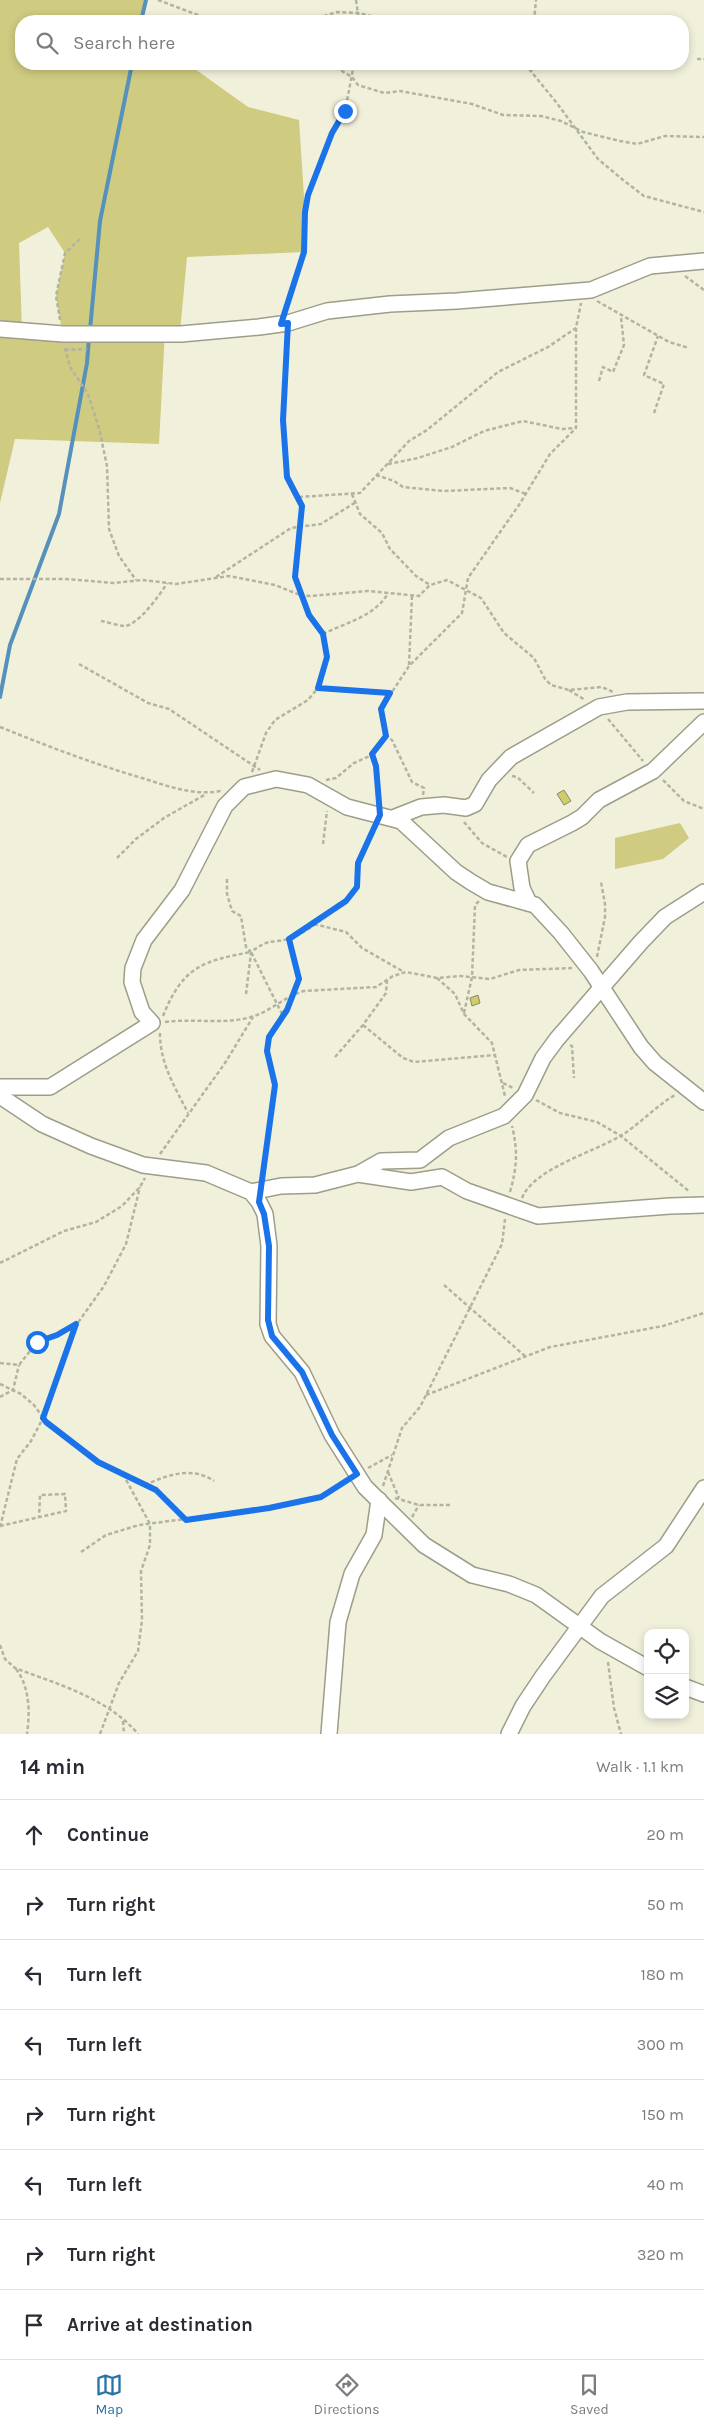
<!DOCTYPE html>
<html lang="en">
<head>
<meta charset="utf-8">
<style>
  body { margin:0; font-family:Karla,sans-serif; background:#f7f7f7; color:#2b2b33 }
  .controls { position:absolute; right:15px; bottom:15px; display:grid; overflow:hidden; border-radius:10px; box-shadow:0 2px 8px #0003 }
  .controls button { width:45px; height:45px; display:grid; place-items:center; padding:0; border:0; border-bottom:1px solid #e1e1e2; background:#fff; color:#2b2b33; font:25px sans-serif }
  .stop { position:absolute; width:15px; height:15px; margin:-11px; border:4px solid #1a73e8; border-radius:50%; background:#fff }
  .stop.end { background:#1a73e8; border-color:#fff; box-shadow:0 1px 5px #0008 }
  .list { margin:0; padding:0; list-style:none }
  h2 { display:flex; justify-content:space-between; align-items:center; height:65px; margin:0; padding:0 20px; font-size:21px }
  h2 small { font-size:16px; font-weight:400; color:#7c7c81 }
  .list li { display:grid; grid-template-columns:32px 1fr auto; gap:15px; align-items:center; box-sizing:border-box; height:70px; padding:0 20px; border-top:1px solid #e1e1e2 }
  .list b { display:block; font-size:19px; white-space:nowrap }
  .list em { font-size:16px; font-style:normal; color:#7c7c81 }
  .icon { flex:none; width:28px; height:28px; fill:none; stroke:currentColor; stroke-width:2; stroke-linecap:round; stroke-linejoin:round }
  .map { position:relative; flex:none; width:704px; height:1734px; overflow:hidden }
  .search { position:absolute; background:#fff; box-shadow:0 2px 8px #0003; left:15px; right:15px; top:15px; height:55px; display:flex; align-items:center; gap:12px; box-sizing:border-box; padding:0 18px; border-radius:20px; color:#7c7c81; font-size:19px }
  .sheet { height:625px; background:#fff }
  nav { display:flex; justify-content:space-around; align-items:center; box-sizing:border-box; height:70px; border-top:1px solid #e1e1e2; background:#fff; font-size:14px; color:#7c7c81 }
  nav a { display:grid; justify-items:center; gap:2px }
  nav .on { color:#2774a6 }
  .map>svg:first-child { display:block }
  .green { fill:#cfcb80; fill-rule:evenodd }
  .lines { fill:none; stroke-linecap:round; stroke-linejoin:round }
  .stream { stroke:#5591ba; stroke-width:4 }
  .building { fill:#d1cc68; stroke:#878774 }
  .minor-casing { stroke:#9d9d89; stroke-width:18 }
  .path { stroke:#b3b3a1; stroke-width:2.5; stroke-dasharray:4 2.5; stroke-linecap:butt }
  .minor { stroke:#fff; stroke-width:15 }
  .route { stroke:#1a73e8; stroke-width:6 }
</style>
</head>
<body>
<div class="map">
<svg width="704" height="1734" viewBox="0 0 704 1734">
  <rect width="100%" height="100%" fill="#f1f1db"/>
  <!-- green -->
  <g class="green">
    <path d="M0 0H146L141 21H21V64H188L248 107 299 120 305 212 304 252 187 257 180 332H165L159 444 15 439 0 503ZM48 227 65 253 56 296 62 331H22L19 243Z"/>
    <path d="M680 823 689 838 663 859 615 869V838Z"/>
  </g>
  <g class="lines">
    <!-- stream -->
    <g class="stream">
      <path d="M141 21 146 0"/>
      <path d="M90 330 100 221 132 64"/>
      <path d="M0 697 10 645 59 514 87 363 89 337"/>
    </g>
  </g>
  <!-- building -->
  <g class="building">
    <path d="M564 790 571 801 564 805 557 794Z"/>
    <path d="M478 995 480 1003 472 1006 470 998Z"/>
  </g>
  <g class="lines">
    <defs>
      <g id="minor">
        <path d="M0 329 63 334H181L259 327 288 323 327 311 390 304 457 301 591 290 650 266 704 261"/>
        <path d="M393 818 421 807 444 805 466 808 475 804 489 780 511 757 599 707 627 702 704 701"/>
        <path d="M529 903 522 888 518 861 528 845 572 823 582 817 599 800 653 771 704 722"/>
        <path d="M0 1087H50L152 1023 142 1012 132 982 133 968 144 940 182 890 225 806 244 787 276 779 308 785 347 807 401 821 456 872 471 882 488 892 535 905 561 933 591 971 641 1047 655 1063 704 1102"/>
        <path d="M0 1096 42 1124 91 1146 143 1165 206 1173 251 1192 259 1202 265 1214 269 1246 268 1324 272 1336 302 1372 332 1435 365 1487 424 1545 472 1575 509 1584 536 1595 600 1641 648 1668"/>
        <path d="M358 1174 381 1161 420 1160 449 1138 504 1116 525 1095 543 1058 557 1039 641 942 665 917 704 892"/>
        <path d="M251 1192 281 1186 315 1185 358 1174 411 1182 442 1177 467 1191 538 1216 670 1206 704 1205"/>
        <path d="M685 1687 704 1694"/>
        <path d="M329 1734 338 1622 352 1574 374 1535 379 1500"/>
        <path d="M509 1734 523 1706 543 1676 602 1596 666 1546 704 1488"/>
      </g>
    </defs>
    <!-- minor casing -->
    <use href="#minor" class="minor-casing"/>
    <!-- path -->
    <g class="path">
      <path d="M158 0 214 21"/>
      <path d="M356 0 359 21"/>
      <path d="M292 21 301 17H321L337 12 359 13 391 21"/>
      <path d="M534 21 536 0"/>
      <path d="M697 59H704"/>
      <path d="M330 64 352 77 358 85 384 93 400 91 472 104 503 115 541 116 561 121 583 132 620 141 637 144 665 136 704 137"/>
      <path d="M525 64 556 102 598 159 623 180 644 196 704 212"/>
      <path d="M531 72 532 64"/>
      <path d="M685 276 704 290"/>
      <path d="M597 301 669 342 689 348"/>
      <path d="M286 310 304 252 305 212 308 195 332 133 345 111 354 64"/>
      <path d="M60 320 56 296 65 253 80 239"/>
      <path d="M65 348 70 367 88 394 99 428 107 466 109 529 119 556 136 580"/>
      <path d="M65 350 87 349"/>
      <path d="M599 381 603 367 613 372 624 345 621 317"/>
      <path d="M654 413 664 384 644 375 658 336"/>
      <path d="M388 464 418 458 452 447 484 431 523 421 562 429 575 428"/>
      <path d="M376 475 394 481 403 487 444 491 510 488 526 494"/>
      <path d="M352 494 360 514 382 533 390 549 416 576 430 585"/>
      <path d="M299 497 360 493 409 441 427 430 498 372 548 347 576 328"/>
      <path d="M216 577 291 528 321 524 356 502"/>
      <path d="M0 579H66L114 583 142 580 176 584 229 576 275 585 300 595 295 577 302 506 287 477 283 420 287 337"/>
      <path d="M300 595 310 596 368 591 419 596 430 585 447 580 481 598 504 633 534 658 545 679 551 685 569 690 602 687 613 692"/>
      <path d="M101 621C108 622 118 626 125 626 139 624 160 595 167 583"/>
      <path d="M323 634C345 623 376 616 388 593"/>
      <path d="M79 664 148 703 169 709 260 770"/>
      <path d="M409 665 412 596"/>
      <path d="M318 688 390 693"/>
      <path d="M569 690 585 700"/>
      <path d="M608 719 643 761"/>
      <path d="M0 727C47 746 94 764 142 778 168 786 193 796 221 791"/>
      <path d="M372 755 376 766 379 803"/>
      <path d="M252 772 266 733 275 720 308 700 318 688 327 657 323 634 309 615 300 595"/>
      <path d="M512 776 517 777 534 793"/>
      <path d="M326 780 336 778 354 763 372 755 385 736"/>
      <path d="M663 780 684 801 704 809"/>
      <path d="M423 795 424 788 412 782 392 740 385 736 381 709 409 666 462 613 468 578 519 505 550 454 576 428V328L581 303"/>
      <path d="M464 822 482 843 507 857"/>
      <path d="M323 844 327 811"/>
      <path d="M117 858 136 839 164 818 206 794"/>
      <path d="M227 879V894L232 911 241 916 246 947 251 952C270 938 268 944 288 939 304 935 341 906 353 893L357 887 358 863 374 827"/>
      <path d="M314 924 346 932 362 948 404 972"/>
      <path d="M597 957 605 917V904L601 882"/>
      <path d="M437 978 455 994 464 1014 492 1043 505 1096"/>
      <path d="M246 994 251 953"/>
      <path d="M464 1013 472 977 475 905 479 901"/>
      <path d="M163 1016C183 966 203 961 251 952L283 1016"/>
      <path d="M165 1022C194 1018 223 1025 251 1017 270 1012 285 996 304 991L376 987 393 976 406 972 437 978 460 976 490 979 519 970 572 968"/>
      <path d="M363 1025 403 1058 414 1062 495 1055"/>
      <path d="M160 1033C160 1064 175 1087 188 1113"/>
      <path d="M570 1045 572 1046 574 1078"/>
      <path d="M335 1057 363 1025 386 993 387 980"/>
      <path d="M503 1083 513 1088"/>
      <path d="M536 1100 560 1113 597 1122 621 1136 690 1192"/>
      <path d="M160 1154 225 1063 253 1017"/>
      <path d="M262 1176 275 1085 267 1051 269 1037 287 1010 299 979 289 939"/>
      <path d="M510 1192C517 1167 518 1151 512 1126"/>
      <path d="M522 1198C534 1168 595 1152 622 1135 641 1123 656 1106 675 1095"/>
      <path d="M0 1263 64 1231 96 1222 122 1206 140 1187 145 1178"/>
      <path d="M444 1285 526 1357"/>
      <path d="M0 1363 19 1365 37 1342 57 1335 76 1325"/>
      <path d="M0 1384 21 1394 34 1405 46 1422 98 1462 156 1490 186 1520"/>
      <path d="M426 1395 550 1347 663 1326 704 1313"/>
      <path d="M0 1397 13 1390 19 1365"/>
      <path d="M368 1468 392 1455"/>
      <path d="M388 1472 399 1498"/>
      <path d="M145 1485C167 1475 192 1466 214 1481"/>
      <path d="M383 1486 402 1428 420 1407 502 1244 505 1219"/>
      <path d="M395 1498 419 1505H450"/>
      <path d="M412 1517 419 1505"/>
      <path d="M0 1526 66 1511 65 1494 40 1495 39 1518"/>
      <path d="M0 1527 17 1459 31 1441 43 1418 77 1324 104 1286 126 1244 140 1187"/>
      <path d="M81 1552 106 1535 139 1525 269 1508 321 1497 346 1481"/>
      <path d="M0 1645 5 1659 15 1668C57 1684 108 1698 138 1734"/>
      <path d="M608 1662 614 1708 621 1734"/>
      <path d="M16 1669C30 1687 30 1713 27 1734"/>
      <path d="M123 1721 124 1734"/>
      <path d="M100 1734 119 1683 138 1651 142 1620 141 1571 150 1545V1524L124 1476"/>
    </g>
    <!-- minor -->
    <use href="#minor" class="minor"/>
  </g>
  <g class="lines">
    <!-- route -->
    <path class="route" d="M37 1342 57 1335 76 1324 43 1418 46 1422 98 1462 156 1490 186 1520 269 1508 321 1497 357 1474 332 1435 302 1372 272 1336 268 1320 269 1246 264 1214 259 1202 275 1085 267 1051 269 1037 287 1010 299 979 289 939 346 901 357 887 358 863 380 815 376 766 372 754 386 736 381 709 390 693 318 688 327 657 323 634 309 615 295 577 302 506 287 477 283 420 288 323 281 324 304 252 305 212 308 195 332 133 345 111"/>
  </g>
</svg>
<div class="controls">
<button><svg class="icon" aria-label="locate" viewBox="0 0 24 24"><circle cx="12" cy="12" r="6"/><path d="M12 2v4M12 18v4M2 12h4M18 12h4"/></svg></button>
<button><svg class="icon" aria-label="layers" viewBox="0 0 24 24"><path d="M12 4l9 5-9 5-9-5zM3 14l9 5 9-5"/></svg></button>
</div>
<div class="stop" style="left:37px;top:1342px"></div>
<div class="stop end" style="left:345px;top:111px"></div>
<div class="search"><svg class="icon" aria-label="search" viewBox="0 0 24 24"><circle cx="10" cy="10" r="6"/><path d="M15 15l6 6"/></svg>Search here</div>
</div>
<section class="sheet">
<h2>14 min<small>Walk · 1.1 km</small></h2>
<ul class="list">
<li><svg class="icon" aria-label="ahead" viewBox="0 0 24 24"><path d="M12 20V5M6 11l6-6 6 6"/></svg><div><b>Continue</b></div><em>20 m</em></li>
<li><svg class="icon" aria-label="right" viewBox="0 0 24 24"><path d="M7 20v-9h11M14 6l5 5-5 5"/></svg><div><b>Turn right</b></div><em>50 m</em></li>
<li><svg class="icon" aria-label="left" viewBox="0 0 24 24"><path d="M17 20v-9H6M10 6l-5 5 5 5"/></svg><div><b>Turn left</b></div><em>180 m</em></li>
<li><svg class="icon" aria-label="left" viewBox="0 0 24 24"><path d="M17 20v-9H6M10 6l-5 5 5 5"/></svg><div><b>Turn left</b></div><em>300 m</em></li>
<li><svg class="icon" aria-label="right" viewBox="0 0 24 24"><path d="M7 20v-9h11M14 6l5 5-5 5"/></svg><div><b>Turn right</b></div><em>150 m</em></li>
<li><svg class="icon" aria-label="left" viewBox="0 0 24 24"><path d="M17 20v-9H6M10 6l-5 5 5 5"/></svg><div><b>Turn left</b></div><em>40 m</em></li>
<li><svg class="icon" aria-label="right" viewBox="0 0 24 24"><path d="M7 20v-9h11M14 6l5 5-5 5"/></svg><div><b>Turn right</b></div><em>320 m</em></li>
<li><svg class="icon" aria-label="arrive" viewBox="0 0 24 24"><path d="M6 21V4h12l-3 4 3 4H6"/></svg><div><b>Arrive at destination</b></div></li>
</ul>
</section>
<nav>
<a class="on"><svg class="icon" aria-label="map" viewBox="0 0 24 24"><path d="M3 6l6-2 6 2 6-2v14l-6 2-6-2-6 2zM9 4v14M15 6v14"/></svg>Map</a>
<a><svg class="icon" aria-label="directions" viewBox="0 0 24 24"><path d="M12 3l9 9-9 9-9-9zM9 14v-3h6M13 9l2 2-2 2"/></svg>Directions</a>
<a><svg class="icon" aria-label="saved" viewBox="0 0 24 24"><path d="M7 4h10v16l-5-4-5 4z"/></svg>Saved</a>
</nav>
</body>
</html>
